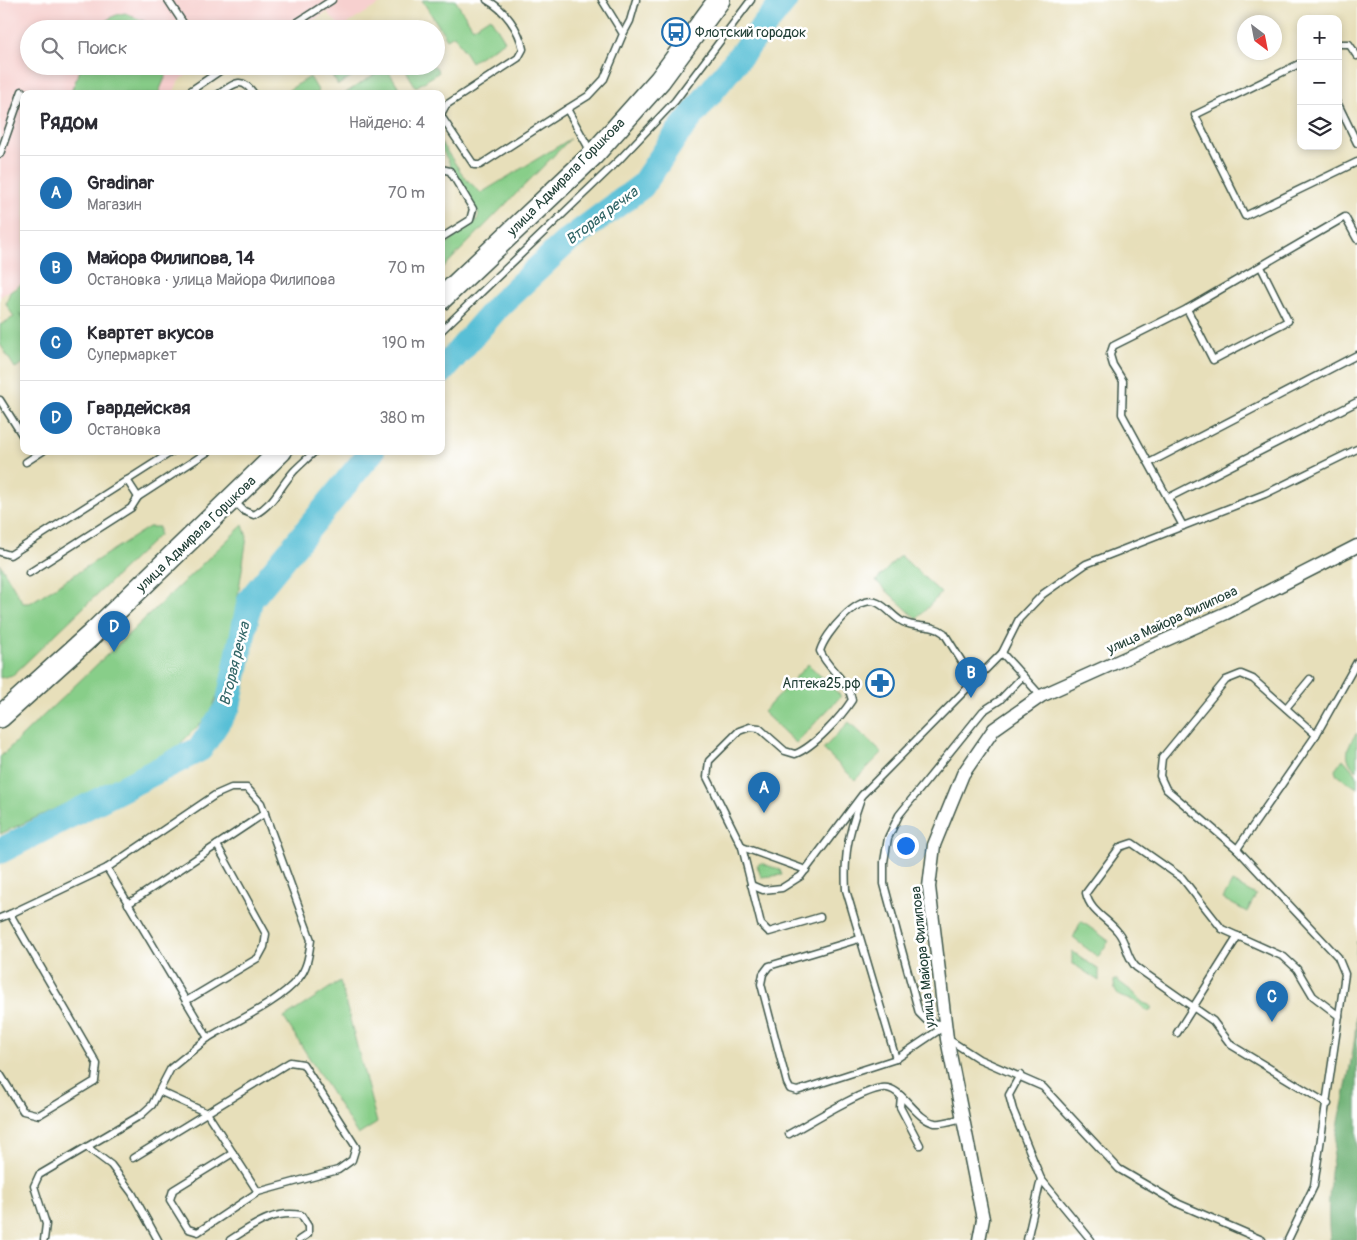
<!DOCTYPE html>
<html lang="ru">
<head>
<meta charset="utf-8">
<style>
  body { margin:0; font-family:Pangolin,sans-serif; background:#f7f7f7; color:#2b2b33 }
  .controls { position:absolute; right:15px; top:15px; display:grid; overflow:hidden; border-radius:10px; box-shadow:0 2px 8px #0003 }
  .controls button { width:45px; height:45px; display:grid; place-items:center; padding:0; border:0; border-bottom:1px solid #e1e1e2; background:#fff; color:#2b2b33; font:25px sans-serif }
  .compass { position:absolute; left:1237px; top:15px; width:45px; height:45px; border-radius:50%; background:#fff; box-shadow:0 2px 8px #0003; rotate:148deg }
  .you { position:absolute; left:905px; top:845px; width:18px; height:18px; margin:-12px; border:4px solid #fff; border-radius:50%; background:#1a73e8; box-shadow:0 0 0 8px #1a73e833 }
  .badge { display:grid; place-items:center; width:32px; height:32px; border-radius:50%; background:#1f6fb2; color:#fff; font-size:16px; font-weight:700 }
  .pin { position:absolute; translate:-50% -41px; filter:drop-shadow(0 1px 2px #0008) }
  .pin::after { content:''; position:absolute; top:26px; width:18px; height:15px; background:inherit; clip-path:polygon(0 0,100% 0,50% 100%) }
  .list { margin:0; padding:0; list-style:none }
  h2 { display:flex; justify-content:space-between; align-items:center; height:65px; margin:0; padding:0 20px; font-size:21px }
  h2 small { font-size:16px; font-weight:400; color:#7c7c81 }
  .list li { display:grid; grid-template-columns:32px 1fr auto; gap:15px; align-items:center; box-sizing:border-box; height:75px; padding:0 20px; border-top:1px solid #e1e1e2 }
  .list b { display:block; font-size:19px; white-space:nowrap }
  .list p { margin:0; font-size:16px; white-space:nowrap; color:#7c7c81 }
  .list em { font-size:16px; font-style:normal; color:#7c7c81 }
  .icon { flex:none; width:28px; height:28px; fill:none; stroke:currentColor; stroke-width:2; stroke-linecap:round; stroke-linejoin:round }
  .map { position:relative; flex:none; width:1357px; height:1240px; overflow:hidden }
  .search { position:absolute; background:#fff; box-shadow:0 2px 8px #0003; left:20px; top:20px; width:425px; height:55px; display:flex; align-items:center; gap:12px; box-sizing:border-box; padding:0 18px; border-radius:28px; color:#7c7c81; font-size:19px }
  .panel { position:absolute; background:#fff; box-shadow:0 2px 8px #0003; left:20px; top:90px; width:425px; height:365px; border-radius:10px }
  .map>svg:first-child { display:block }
  .built { fill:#f7d0cf }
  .green { fill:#88ce89; stroke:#54865e }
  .forest { fill:#6eb175; stroke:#467754 }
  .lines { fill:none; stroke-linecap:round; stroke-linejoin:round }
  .river { stroke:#58bfd6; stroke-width:26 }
  .lane-casing { stroke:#3d5548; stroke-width:9 }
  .street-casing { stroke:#3d5548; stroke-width:15 }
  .primary-casing { stroke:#3d5548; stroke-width:24 }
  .lane { stroke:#fff; stroke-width:6 }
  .street { stroke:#fff; stroke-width:12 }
  .primary { stroke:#fff; stroke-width:21 }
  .labels { text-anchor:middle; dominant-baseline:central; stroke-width:5; stroke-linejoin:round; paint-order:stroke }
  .poi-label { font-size:14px; fill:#1f3d34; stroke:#fff; text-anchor:start }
  .street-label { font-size:14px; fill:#1f3d34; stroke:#fff }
  .water-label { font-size:15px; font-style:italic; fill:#306465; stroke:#fff }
</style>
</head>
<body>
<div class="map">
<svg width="1357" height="1240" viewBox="0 0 1357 1240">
  <rect width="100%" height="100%" fill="#fff"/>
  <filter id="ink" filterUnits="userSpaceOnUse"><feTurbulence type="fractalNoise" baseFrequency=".02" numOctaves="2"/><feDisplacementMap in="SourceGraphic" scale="10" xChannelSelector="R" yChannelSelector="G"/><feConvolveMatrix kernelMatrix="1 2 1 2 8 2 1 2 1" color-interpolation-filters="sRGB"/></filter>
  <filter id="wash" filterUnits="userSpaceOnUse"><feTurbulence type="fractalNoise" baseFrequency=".0096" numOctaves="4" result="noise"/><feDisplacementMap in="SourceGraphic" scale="20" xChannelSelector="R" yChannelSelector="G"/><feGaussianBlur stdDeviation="1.12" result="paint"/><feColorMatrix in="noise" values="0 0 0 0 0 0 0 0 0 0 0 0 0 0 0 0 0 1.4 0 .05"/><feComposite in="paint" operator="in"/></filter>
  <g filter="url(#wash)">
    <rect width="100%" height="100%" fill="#e7dfba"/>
    <!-- built -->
    <path class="built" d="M0 0H386L341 28 327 12 300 29H29V66H197L178 82 173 94H24V281L0 297Z"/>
    <!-- green -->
    <g class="green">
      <path d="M422 0H455L473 28 490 17 505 41 471 62 454 35 447 39Z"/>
      <path d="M125 13 161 29H99C106 19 113 15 125 13Z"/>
      <path d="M82 66H170L158 94H70Z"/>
      <path d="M326 66H368L338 85Z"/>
      <path d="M403 66H435L439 72 416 87Z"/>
      <path d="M386 67 403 94H344Z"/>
      <path d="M310 77 319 92 316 94H289L287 91Z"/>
      <path d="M570 139 441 270V248L477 220 479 214 451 170C451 160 441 154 441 143L465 178 481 193Z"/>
      <path d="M24 283V317L19 313 24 319V363L15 368 0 344V325L14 317 6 304 10 292Z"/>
      <path d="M243 525 247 537 231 641 221 686 209 715 176 748 148 766 0 834V757Z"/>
      <path d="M149 527H159V535L13 675 0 678V564L23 603H30Z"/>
      <path d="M900 555 941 593 917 619 876 581Z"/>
      <path d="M808 664 841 696 796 743 763 712Z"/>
      <path d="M849 722 882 753 855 780 823 749Z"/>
      <path d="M1357 733V771C1343 760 1346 746 1357 733Z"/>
      <path d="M1343 759 1357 775V788L1336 774 1335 770Z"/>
      <path d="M761 863 780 870 782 875 761 877 757 865Z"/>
      <path d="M1232 882 1256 895 1247 912 1223 899Z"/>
      <path d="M1081 921 1109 941 1098 957 1073 938Z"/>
      <path d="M1072 951 1099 970V981L1072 963Z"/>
      <path d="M1114 980H1117L1134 993 1142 1002 1151 1006V1010L1147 1011C1144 1009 1141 1005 1138 1003 1125 995 1114 1002 1114 980Z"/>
      <path d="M340 981 377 1123 358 1135 284 1018Z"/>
    </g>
    <!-- forest -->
    <path class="forest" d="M1357 941V1240H1330C1323 1171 1345 1104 1355 1037 1357 1006 1354 973 1357 941Z"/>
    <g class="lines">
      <!-- river -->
      <g class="river">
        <path d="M441 372 499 305 565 243 642 186 677 134 785 0"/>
        <path d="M0 851 200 749 228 706 250 600 372 451"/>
      </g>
    </g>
  </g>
  <g filter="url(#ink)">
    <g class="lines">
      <defs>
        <g id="lane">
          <path d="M168 0 187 29"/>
          <path d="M287 29 332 0"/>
          <path d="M623 34 630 21 636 0"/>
          <path d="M1338 44H1349L1357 56"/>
          <path d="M1301 63 1195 115 1245 216 1357 162"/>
          <path d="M211 66 216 73"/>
          <path d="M186 94 227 66"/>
          <path d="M219 94C233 84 242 75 254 94"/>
          <path d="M1338 104 1357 143"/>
          <path d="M567 109 588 96 604 79 623 34 602 0"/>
          <path d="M441 114 446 105 518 58 523 49C519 29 505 10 487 0"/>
          <path d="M441 116 474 165H480L567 109 591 152"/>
          <path d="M0 154 22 91"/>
          <path d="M441 169 450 171 473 209 470 220 441 238"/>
          <path d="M1187 309 1213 360 1288 321 1261 267"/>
          <path d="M441 331 620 159 675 101 751 0"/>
          <path d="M0 400 24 438"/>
          <path d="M26 462 43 451"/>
          <path d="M1149 463 1357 355"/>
          <path d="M138 497 209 451"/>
          <path d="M1168 498 1357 402"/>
          <path d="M235 502 244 511 254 515C276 502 278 489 294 471 301 464 308 458 315 451"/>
          <path d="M1183 526 1122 414 1123 381 1113 365 1110 355 1113 346 1187 309 1345 217 1357 239"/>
          <path d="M0 552 10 555 173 451"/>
          <path d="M29 573 131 508 138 497 127 480"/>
          <path d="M1002 653 1019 619 1043 594 1086 564 1265 494 1357 449"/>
          <path d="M1286 708 1310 679"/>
          <path d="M860 801C848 835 844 855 846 890L896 1059 945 1026"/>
          <path d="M742 847 761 924 769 932 820 917"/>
          <path d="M1237 849 1166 789 1160 776 1162 758 1226 680 1241 674 1253 679 1316 735"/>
          <path d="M107 868 215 795 231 788H247L261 803 311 940C309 953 308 968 298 979 277 1004 235 1021 208 1038"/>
          <path d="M806 870 742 847 707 777 709 761 739 731 750 727 759 728 785 751 795 754C814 747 841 717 852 700 848 680 828 670 820 651 825 634 858 593 878 603 888 608 894 618 903 622 917 629 931 623 944 633L974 681"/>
          <path d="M751 885 763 890 782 888 801 876 862 795 1002 653 1041 696"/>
          <path d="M128 904 265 813"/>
          <path d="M10 914 107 868 208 1038 171 1068 159 1091 207 1113 258 1192"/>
          <path d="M0 918 10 914 97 1064 95 1081 39 1115 23 1111 0 1074"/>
          <path d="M859 939 769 966 763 974 761 984 787 1083 790 1089 797 1091 896 1059"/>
          <path d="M186 1001 258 958 264 947 266 934 217 845"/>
          <path d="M945 1026 926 1020 919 1013 884 884V862L888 838 899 815 983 711 1000 700 1023 676"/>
          <path d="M1177 1033 1238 936"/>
          <path d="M948 1039 979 1059 1043 1087 1119 1169 1179 1204 1262 1240"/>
          <path d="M1020 1075 1009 1095 1013 1110 1041 1179 1091 1240"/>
          <path d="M901 1096 900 1107 920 1145"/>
          <path d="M1328 1104 1231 1045 1213 1021 1136 967C1126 957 1127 943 1118 932 1107 918 1090 912 1086 893L1120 847 1132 843 1182 878 1222 929 1284 957 1297 969 1313 996 1339 1016"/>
          <path d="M789 1134C809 1123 862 1090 882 1088 902 1085 914 1119 935 1123 943 1124 954 1120 962 1118"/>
          <path d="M87 1147 111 1165 132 1193 158 1240"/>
          <path d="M133 1158 290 1062 303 1064 356 1147 352 1160 338 1170 258 1192 198 1232 188 1229 170 1200 173 1190 233 1153"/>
          <path d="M44 1240 46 1224 34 1186 39 1175 141 1115 152 1105 159 1091"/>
          <path d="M230 1240C254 1225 273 1210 301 1215L308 1226V1234L299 1240"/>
          <path d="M1027 1240 1041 1179"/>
          <path d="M1288 1240 1314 1186 1345 974 1338 957 1237 849 1316 735 1357 662"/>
        </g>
        <path id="street" d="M979 1240 983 1219 947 1039 929 887 934 845 963 774 994 729 1041 696 1226 613 1357 546"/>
        <g id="primary">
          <path d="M441 299 593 155 660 80 719 0"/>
          <path d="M0 717 90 636 281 451"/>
        </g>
      </defs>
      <!-- lane casing -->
      <use href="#lane" class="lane-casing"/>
      <!-- street casing -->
      <use href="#street" class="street-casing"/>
      <!-- primary casing -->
      <use href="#primary" class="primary-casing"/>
      <!-- lane -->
      <use href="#lane" class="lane"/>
      <!-- street -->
      <use href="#street" class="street"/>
      <!-- primary -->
      <use href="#primary" class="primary"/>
    </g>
  </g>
  <!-- icons -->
  <defs>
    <symbol id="bus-ring" viewBox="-11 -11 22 22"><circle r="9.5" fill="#fff" stroke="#1f6fb2" stroke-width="1.5"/><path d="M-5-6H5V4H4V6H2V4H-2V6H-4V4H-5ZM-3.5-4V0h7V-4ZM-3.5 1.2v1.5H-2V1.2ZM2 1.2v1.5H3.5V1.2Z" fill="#1f6fb2"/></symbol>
    <symbol id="pharmacy-ring" viewBox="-11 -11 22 22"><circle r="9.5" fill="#fff" stroke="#1f6fb2" stroke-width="1.5"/><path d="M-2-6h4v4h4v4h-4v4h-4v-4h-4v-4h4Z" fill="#1f6fb2"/></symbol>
  </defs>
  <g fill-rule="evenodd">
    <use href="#bus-ring" x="660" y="16" width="32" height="32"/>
    <use href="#pharmacy-ring" x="864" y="667" width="32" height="32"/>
  </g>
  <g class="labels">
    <!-- poi labels -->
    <g class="poi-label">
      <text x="695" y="32">Флотский городок</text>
      <text x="861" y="683" text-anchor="end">Аптека25.рф</text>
    </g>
    <!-- street labels -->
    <g class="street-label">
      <text transform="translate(566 177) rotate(-45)">улица Адмирала Горшкова</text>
      <text transform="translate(196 534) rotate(-44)">улица Адмирала Горшкова</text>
      <text transform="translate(1172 620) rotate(-25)">улица Майора Филипова</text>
      <text transform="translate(923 957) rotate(-96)">улица Майора Филипова</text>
    </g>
    <!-- water labels -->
    <g class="water-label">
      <text transform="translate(602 216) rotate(-37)">Вторая речка</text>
      <text transform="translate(235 664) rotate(-76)">Вторая речка</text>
    </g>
  </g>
</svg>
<div class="controls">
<button>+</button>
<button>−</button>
<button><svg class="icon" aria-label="layers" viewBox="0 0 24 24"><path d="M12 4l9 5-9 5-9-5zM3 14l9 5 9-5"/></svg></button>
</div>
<svg class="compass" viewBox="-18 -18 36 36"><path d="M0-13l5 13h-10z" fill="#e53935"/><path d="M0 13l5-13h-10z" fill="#7c7c81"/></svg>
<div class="you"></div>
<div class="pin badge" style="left:764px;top:813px">A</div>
<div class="pin badge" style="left:971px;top:698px">B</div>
<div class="pin badge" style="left:1272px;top:1022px">C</div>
<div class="pin badge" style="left:114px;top:652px">D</div>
<div class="search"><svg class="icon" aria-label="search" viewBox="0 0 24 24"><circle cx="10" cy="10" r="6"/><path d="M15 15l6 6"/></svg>Поиск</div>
<section class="panel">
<h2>Рядом<small>Найдено: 4</small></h2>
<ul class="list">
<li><span class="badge">A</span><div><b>Gradinar</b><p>Магазин</p></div><em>70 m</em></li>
<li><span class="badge">B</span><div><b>Майора Филипова, 14</b><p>Остановка · улица Майора Филипова</p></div><em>70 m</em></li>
<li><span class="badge">C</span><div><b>Квартет вкусов</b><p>Супермаркет</p></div><em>190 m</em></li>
<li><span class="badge">D</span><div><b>Гвардейская</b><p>Остановка</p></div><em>380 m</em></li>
</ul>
</section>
</div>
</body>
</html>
